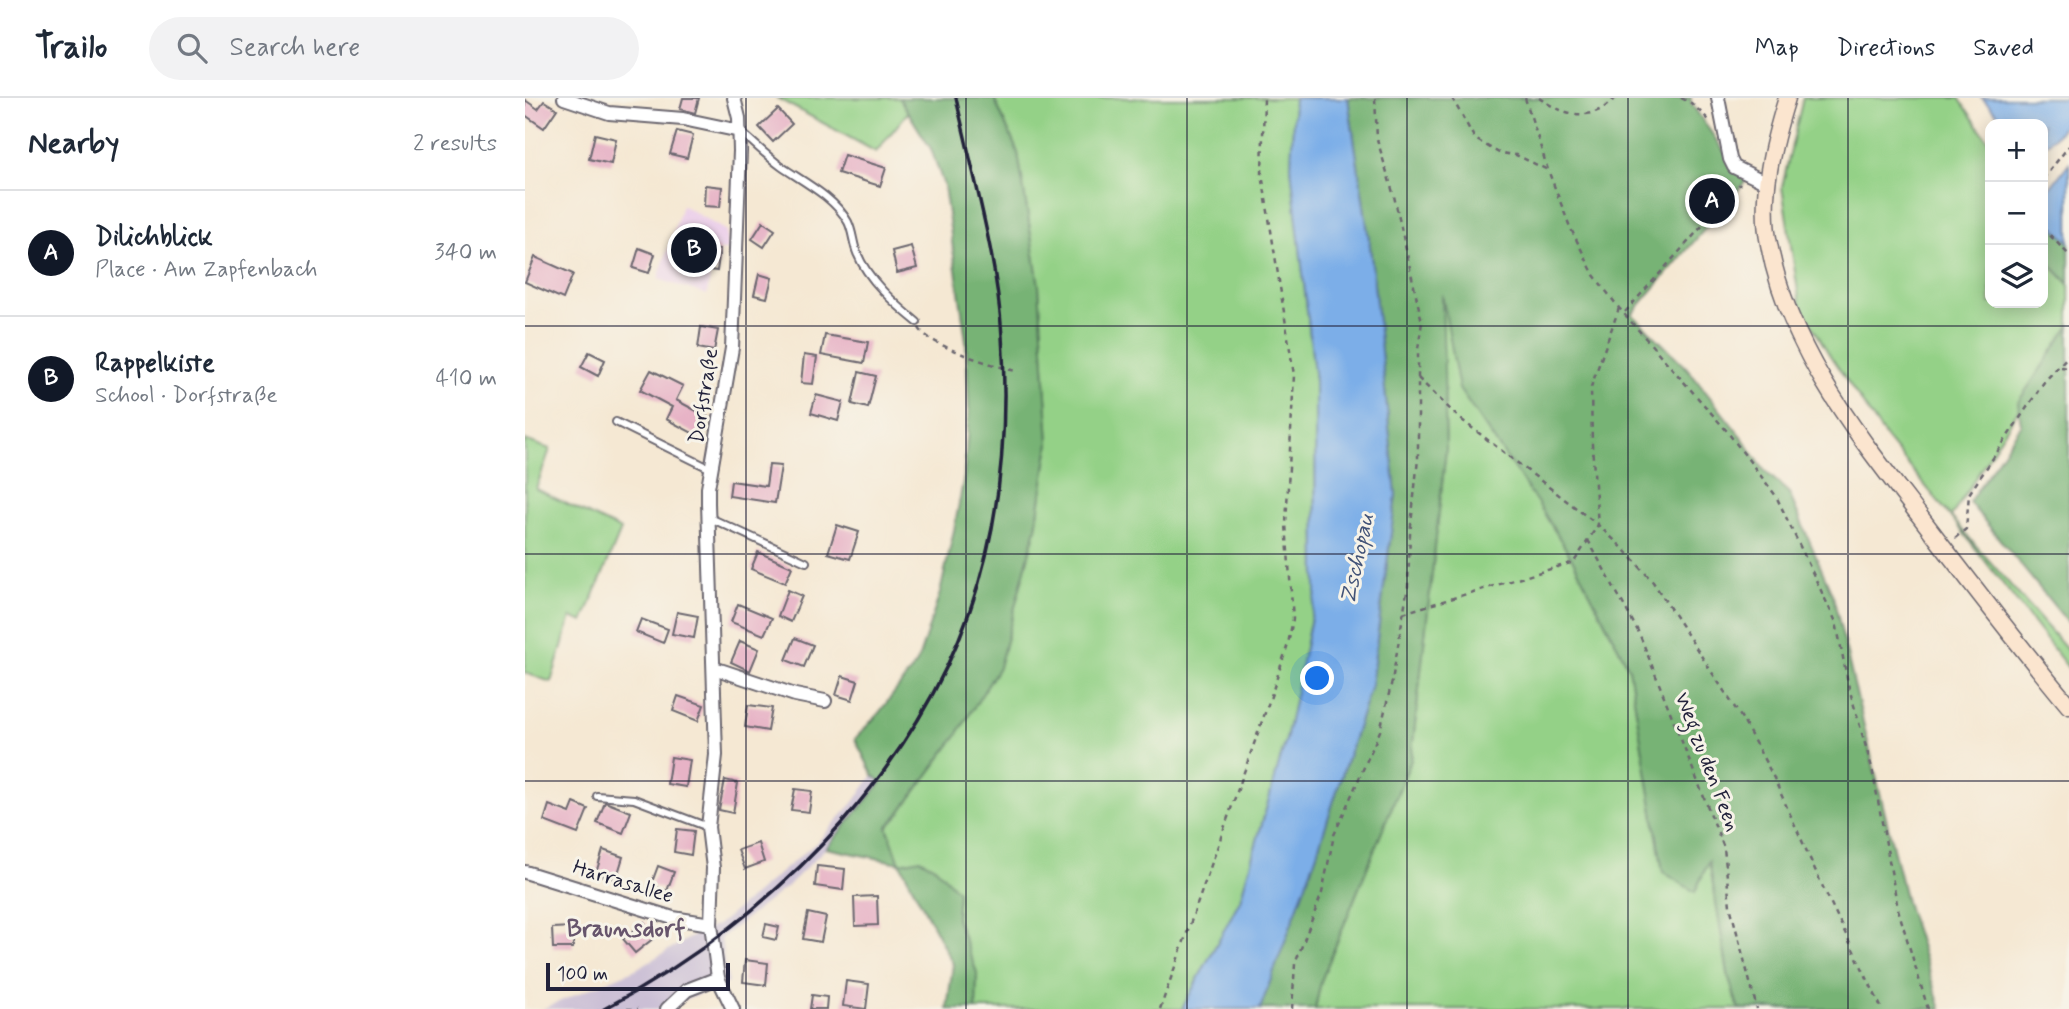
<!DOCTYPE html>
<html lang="en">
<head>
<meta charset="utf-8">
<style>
  body { margin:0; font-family:Mynerve,sans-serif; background:#f2f2f3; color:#1f2937 }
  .controls { position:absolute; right:21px; top:21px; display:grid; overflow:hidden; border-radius:14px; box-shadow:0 4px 18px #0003 }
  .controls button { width:63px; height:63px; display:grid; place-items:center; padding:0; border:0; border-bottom:2px solid #e0e1e3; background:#fff; color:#1f2937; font:35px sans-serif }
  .scale { position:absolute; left:21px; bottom:18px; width:184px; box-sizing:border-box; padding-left:7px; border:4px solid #22223b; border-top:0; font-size:19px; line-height:24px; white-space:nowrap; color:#22223b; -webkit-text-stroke:5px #f7f3e8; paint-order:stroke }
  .you { position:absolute; left:793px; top:581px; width:24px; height:24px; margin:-18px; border:5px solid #fff; border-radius:50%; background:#1a73e8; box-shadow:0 0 0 10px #1a73e833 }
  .badge { display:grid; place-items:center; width:46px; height:46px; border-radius:50%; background:#111827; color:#fff; font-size:23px; font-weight:700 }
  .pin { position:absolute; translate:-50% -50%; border:4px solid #fff; box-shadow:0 2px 7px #0006 }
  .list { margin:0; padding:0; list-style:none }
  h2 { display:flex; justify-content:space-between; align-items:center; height:91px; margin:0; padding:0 28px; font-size:30px }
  h2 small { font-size:23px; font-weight:400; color:#747a83 }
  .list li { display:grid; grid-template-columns:46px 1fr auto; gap:21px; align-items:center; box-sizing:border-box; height:126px; padding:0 28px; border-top:2px solid #e0e1e3 }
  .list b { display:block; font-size:26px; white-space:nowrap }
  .list p { margin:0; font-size:23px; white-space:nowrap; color:#747a83 }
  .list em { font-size:23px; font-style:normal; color:#747a83 }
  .icon { flex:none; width:38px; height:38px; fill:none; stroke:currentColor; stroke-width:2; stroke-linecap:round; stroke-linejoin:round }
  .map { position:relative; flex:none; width:1544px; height:911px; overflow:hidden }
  header { display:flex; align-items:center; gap:42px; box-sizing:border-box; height:98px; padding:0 35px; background:#fff; border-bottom:2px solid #e0e1e3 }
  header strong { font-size:33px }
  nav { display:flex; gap:38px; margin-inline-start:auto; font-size:24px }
  .search { width:490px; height:63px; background:#f2f2f3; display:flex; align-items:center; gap:18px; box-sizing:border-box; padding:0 24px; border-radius:38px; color:#747a83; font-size:26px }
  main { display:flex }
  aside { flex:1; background:#fff }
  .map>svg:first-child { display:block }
  .built { fill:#ecd1ea }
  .industrial { fill:#cbbfd5 }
  .green { fill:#94d187; stroke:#5b7a61; stroke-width:2 }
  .forest { fill:#77b374; stroke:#4c6a58; stroke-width:2 }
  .water { fill:#7caee8; stroke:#4f6892; stroke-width:2 }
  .building { fill:#e7b3c6 }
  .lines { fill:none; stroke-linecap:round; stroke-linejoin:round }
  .lane-casing { stroke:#6c6770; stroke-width:10 }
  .street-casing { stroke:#6c6770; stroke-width:16 }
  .secondary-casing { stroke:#6c6770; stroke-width:19 }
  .path { stroke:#6c6770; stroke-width:2.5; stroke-dasharray:5 5; stroke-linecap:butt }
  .lane { stroke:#fff; stroke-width:6 }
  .street { stroke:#fff; stroke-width:12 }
  .secondary { stroke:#fbe5cf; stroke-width:16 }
  .rail { stroke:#22223b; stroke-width:3.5 }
  .grid { fill:none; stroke:#22223b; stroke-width:2; stroke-opacity:0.55 }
  .labels { text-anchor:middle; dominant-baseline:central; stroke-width:6; stroke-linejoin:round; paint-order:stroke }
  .street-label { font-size:21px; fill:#22223b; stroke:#f7f3e8 }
  .water-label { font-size:23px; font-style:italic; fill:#425378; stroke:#f7f3e8 }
  .quarter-label { font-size:24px; font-weight:bold; fill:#67556c; stroke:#f7f3e8 }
</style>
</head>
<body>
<header>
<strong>Trailo</strong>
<div class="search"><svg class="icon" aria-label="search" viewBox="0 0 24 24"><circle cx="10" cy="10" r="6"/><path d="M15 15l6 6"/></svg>Search here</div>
<nav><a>Map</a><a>Directions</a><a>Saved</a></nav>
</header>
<main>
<aside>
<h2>Nearby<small>2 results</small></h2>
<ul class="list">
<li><span class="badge">A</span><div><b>Dilichblick</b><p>Place · Am Zapfenbach</p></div><em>340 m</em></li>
<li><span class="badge">B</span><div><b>Rappelkiste</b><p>School · Dorfstraße</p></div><em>410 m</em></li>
</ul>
</aside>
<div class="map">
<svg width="1544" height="911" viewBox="0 0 1544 911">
  <rect width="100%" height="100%" fill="#f7f3e8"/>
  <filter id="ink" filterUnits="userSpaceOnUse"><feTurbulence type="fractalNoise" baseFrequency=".0143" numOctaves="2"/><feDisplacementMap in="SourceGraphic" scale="14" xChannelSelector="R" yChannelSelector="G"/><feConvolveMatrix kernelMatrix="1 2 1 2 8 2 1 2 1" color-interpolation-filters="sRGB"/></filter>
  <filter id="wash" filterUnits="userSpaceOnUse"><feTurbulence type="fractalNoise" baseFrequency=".00686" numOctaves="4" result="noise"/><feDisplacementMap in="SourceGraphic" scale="28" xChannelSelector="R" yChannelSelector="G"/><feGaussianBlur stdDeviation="1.57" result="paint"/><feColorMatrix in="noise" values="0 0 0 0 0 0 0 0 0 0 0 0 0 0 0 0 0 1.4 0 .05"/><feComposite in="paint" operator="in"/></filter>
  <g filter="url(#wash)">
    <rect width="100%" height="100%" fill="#f5e8d3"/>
    <!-- built -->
    <path class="built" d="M157 107 201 133 202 152H195L192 173H186L182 197 133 181Z"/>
    <!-- industrial -->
    <path class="industrial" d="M348 677 357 684 301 750 265 786 196 840 199 864 204 885 154 904 149 911H17L111 871 173 835 193 827 293 743 329 704Z"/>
    <!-- green -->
    <g class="green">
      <path d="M252 0H374L384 13 351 54Z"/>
      <path d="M469 0H769L766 70 790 283 791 495 762 638 715 802 657 911H451L452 875 431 820 433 793 375 765 362 728 373 717 430 640 474 568 511 430 524 345 514 188 493 55Z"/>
      <path d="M1278 0H1434L1465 45V205H1518V158L1544 186V231L1426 419 1544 554V571L1426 419 1361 340 1304 256 1275 207 1257 89Z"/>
      <path d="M916 189 1014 407 1049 464 1104 570 1138 774 1184 762 1204 881 1214 911H790L796 883 886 662 921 351Z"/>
      <path d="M0 342 25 351 11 391 96 432 58 524 46 519 26 584 0 575Z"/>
    </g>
    <!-- forest -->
    <g class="forest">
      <path d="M374 0H469L493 55 514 188 524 345 511 430 474 569 430 640 373 717 362 729 375 765 395 761 410 769 433 793 431 820 452 875 451 911H422L428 866 375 765 301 750 357 684 348 677 330 641 353 616 392 565 415 495 429 432 439 379 444 312 441 242 419 88 406 51Z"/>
      <path d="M823 0H1166V5L1220 84 1107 216 1161 269 1219 342 1239 372 1264 395 1308 498 1381 804 1416 911H1214L1204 881 1184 763 1170 794 1138 774 1104 570 1049 464 1014 407 934 291 917 196 921 351 886 662 796 883 790 911H735L790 761 846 587 871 397 845 148Z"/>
      <path d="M1518 119 1544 144V186L1518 158Z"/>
      <path d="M1544 229V526L1444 404 1496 327 1493 304Z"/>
    </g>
    <!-- water -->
    <g class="water">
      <path d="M769 0H823L845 148 871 397 846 587 790 761 735 911H657L715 802 762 638 791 495 790 283 766 70Z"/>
      <path d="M1457 0H1544C1544 23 1538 34 1518 48V26H1482Z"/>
      <path d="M1544 65V144L1518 119V99Z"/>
    </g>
    <g id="blocks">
      <!-- building -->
      <g class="building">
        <path d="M158 0H174L170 15 155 11Z"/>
        <path d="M0 2 13 11 19 3 32 11 19 30 0 17Z"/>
        <path d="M253 11 267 26 248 44 234 29Z"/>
        <path d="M152 33 168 37 162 60 145 56Z"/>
        <path d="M70 36 91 41 86 66 64 61Z"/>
        <path d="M319 57 361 70 355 88 313 75Z"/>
        <path d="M180 87 197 89 195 109 179 108Z"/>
        <path d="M1188 97 1192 100 1186 108 1182 105Z"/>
        <path d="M238 124 250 132 239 149 227 141Z"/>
        <path d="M164 146 195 151 192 173 160 168Z"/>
        <path d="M386 148 392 170 372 175 367 153Z"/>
        <path d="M114 150 130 156 124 175 108 170Z"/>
        <path d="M10 159 48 176 38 201 0 184Z"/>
        <path d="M234 176 247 180 242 200 229 197Z"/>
        <path d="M176 229 193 232 189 253 173 250Z"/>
        <path d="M300 237 343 244 339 265 296 257Z"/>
        <path d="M64 254 80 262 73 278 56 269Z"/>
        <path d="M279 257 292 259 288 286 276 285Z"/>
        <path d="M126 272 158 288 151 302 183 319 173 338 141 321 147 309 115 292Z"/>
        <path d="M334 274 351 278 343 310 327 306Z"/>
        <path d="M291 297 318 304 313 323 286 315Z"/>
        <path d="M244 367 256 368 250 405 204 398 206 383 241 388Z"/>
        <path d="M312 427 334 434 325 461 303 455Z"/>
        <path d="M233 454 267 469 260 485 226 471Z"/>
        <path d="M263 492 277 498 266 524 253 518Z"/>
        <path d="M213 506 247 520 239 537 206 524Z"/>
        <path d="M152 514 173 518 169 540 147 536Z"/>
        <path d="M116 521 143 531 138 545 111 534Z"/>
        <path d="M270 540 288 547 279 569 261 562Z"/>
        <path d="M215 543 234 551 225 573 206 564Z"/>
        <path d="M317 578 333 583 327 602 311 597Z"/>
        <path d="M153 598 179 607 173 623 148 613Z"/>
        <path d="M223 607 247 610 243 633 220 629Z"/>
        <path d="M146 659 165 662 161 689 142 686Z"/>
        <path d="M200 682 213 685 208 715 194 712Z"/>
        <path d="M270 691 287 693 284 714 266 712Z"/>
        <path d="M80 704 106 714 98 735 72 725Z"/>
        <path d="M49 705 63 711 53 736 19 723 24 707 45 715Z"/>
        <path d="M152 731 169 733 166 757 149 754Z"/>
        <path d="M233 745 239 764 220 771 213 752Z"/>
        <path d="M78 752 98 759 91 782 71 775Z"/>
        <path d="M133 768 149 774 142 793 126 787Z"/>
        <path d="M292 768 320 771 318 792 290 788Z"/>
        <path d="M352 798 353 827 330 828 329 799Z"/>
        <path d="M283 815 301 819 296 844 278 841Z"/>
        <path d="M119 824 130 839 110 855 98 841Z"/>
        <path d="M241 826 254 829 251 842 238 839Z"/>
        <path d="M48 829V850H28L27 830Z"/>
        <path d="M220 862 243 865 241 887 218 884Z"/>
        <path d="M321 883 344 886 341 911 318 908Z"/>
        <path d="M287 897 302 899 301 911H285Z"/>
      </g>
    </g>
  </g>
  <g filter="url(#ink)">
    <use href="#blocks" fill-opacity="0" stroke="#6c6770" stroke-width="2"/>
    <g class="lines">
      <defs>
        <g id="lane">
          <path d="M216 34C230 46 243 59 257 69 279 84 310 100 323 124 328 134 328 146 332 155 343 182 370 206 392 224"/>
          <path d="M91 324 186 371"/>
          <path d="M183 419 281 464"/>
          <path d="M72 698 109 701 183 729"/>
        </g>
        <g id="street">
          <path d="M39 0 84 15 158 21 215 33"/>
          <path d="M1193 0 1205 61 1209 69 1242 85"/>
          <path d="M189 570 270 597 300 603"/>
          <path d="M0 774 148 820 186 826"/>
          <path d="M142 911 162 892 193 880"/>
          <path d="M208 911 193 880 186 826 188 770 183 729 191 657 183 405V390L207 250 215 53 214 20 209 0"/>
        </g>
        <path id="secondary" d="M1262 0C1248 45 1234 99 1244 146 1264 253 1332 336 1397 421 1445 484 1493 547 1544 608"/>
      </defs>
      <!-- lane casing -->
      <use href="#lane" class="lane-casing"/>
      <!-- street casing -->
      <use href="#street" class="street-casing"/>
      <!-- secondary casing -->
      <use href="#secondary" class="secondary-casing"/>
      <!-- path -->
      <g class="path">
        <path d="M927 0 950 41 974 55 991 57 1023 72"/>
        <path d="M1000 0 1023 72 1045 129 1069 177 1094 210 1201 332 1251 398 1311 524 1324 590 1347 670 1373 811 1403 911"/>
        <path d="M1014 0C1030 11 1052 22 1072 13 1079 11 1085 4 1091 0"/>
        <path d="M1156 0 1166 5 1184 22"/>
        <path d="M1518 81 1544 48"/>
        <path d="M1518 130 1544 157"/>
        <path d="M1100 214 1215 86"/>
        <path d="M394 230C404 248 470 268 491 273"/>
        <path d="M1536 269 1544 270"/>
        <path d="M893 280 933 319 1073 427 1101 453 1128 484 1216 619 1247 676 1296 785 1357 911"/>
        <path d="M1430 440 1441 431 1444 396 1519 284 1544 257"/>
        <path d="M1063 442 1114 535 1199 750 1205 808 1232 911"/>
        <path d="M878 515 1049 464 1073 427 1067 347 1066 289 1094 210"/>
        <path d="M102 911H113"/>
        <path d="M635 911 746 598 763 546 768 521 761 426 769 277 737 76 739 0"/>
        <path d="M767 911 770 866 797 795 809 737 855 633 867 583 883 488 885 436 893 361V251L897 224 869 98 852 41 850 0"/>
      </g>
      <!-- lane -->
      <use href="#lane" class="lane"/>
      <!-- street -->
      <use href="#street" class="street"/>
      <!-- secondary -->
      <use href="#secondary" class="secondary"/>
      <!-- rail -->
      <path class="rail" d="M79 911C254 819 414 654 461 458 478 387 482 311 477 238 472 158 448 78 431 0"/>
    </g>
  </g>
  <!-- grid -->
  <path class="grid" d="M221 0V911M441 0V911M662 0V911M882 0V911M1103 0V911M1323 0V911M0 228H1544M0 456H1544M0 683H1544"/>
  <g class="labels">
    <!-- street labels -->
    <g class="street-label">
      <text transform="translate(179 298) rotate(-81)">Dorfstraße</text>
      <text transform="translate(1182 664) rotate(69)">Weg zu den Feen</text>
      <text transform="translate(98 784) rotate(17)">Harrasallee</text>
    </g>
    <!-- water labels -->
    <g class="water-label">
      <text transform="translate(833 461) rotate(-78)">Zschopau</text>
    </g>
    <!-- quarter labels -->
    <g class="quarter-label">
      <text x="101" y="831">Braunsdorf</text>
    </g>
  </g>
</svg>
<div class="controls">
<button>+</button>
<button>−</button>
<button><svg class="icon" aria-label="layers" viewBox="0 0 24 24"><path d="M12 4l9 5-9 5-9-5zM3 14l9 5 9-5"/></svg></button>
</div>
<div class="scale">100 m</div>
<div class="you"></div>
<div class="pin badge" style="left:1187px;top:103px">A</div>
<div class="pin badge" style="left:169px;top:152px">B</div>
</div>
</main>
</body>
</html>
